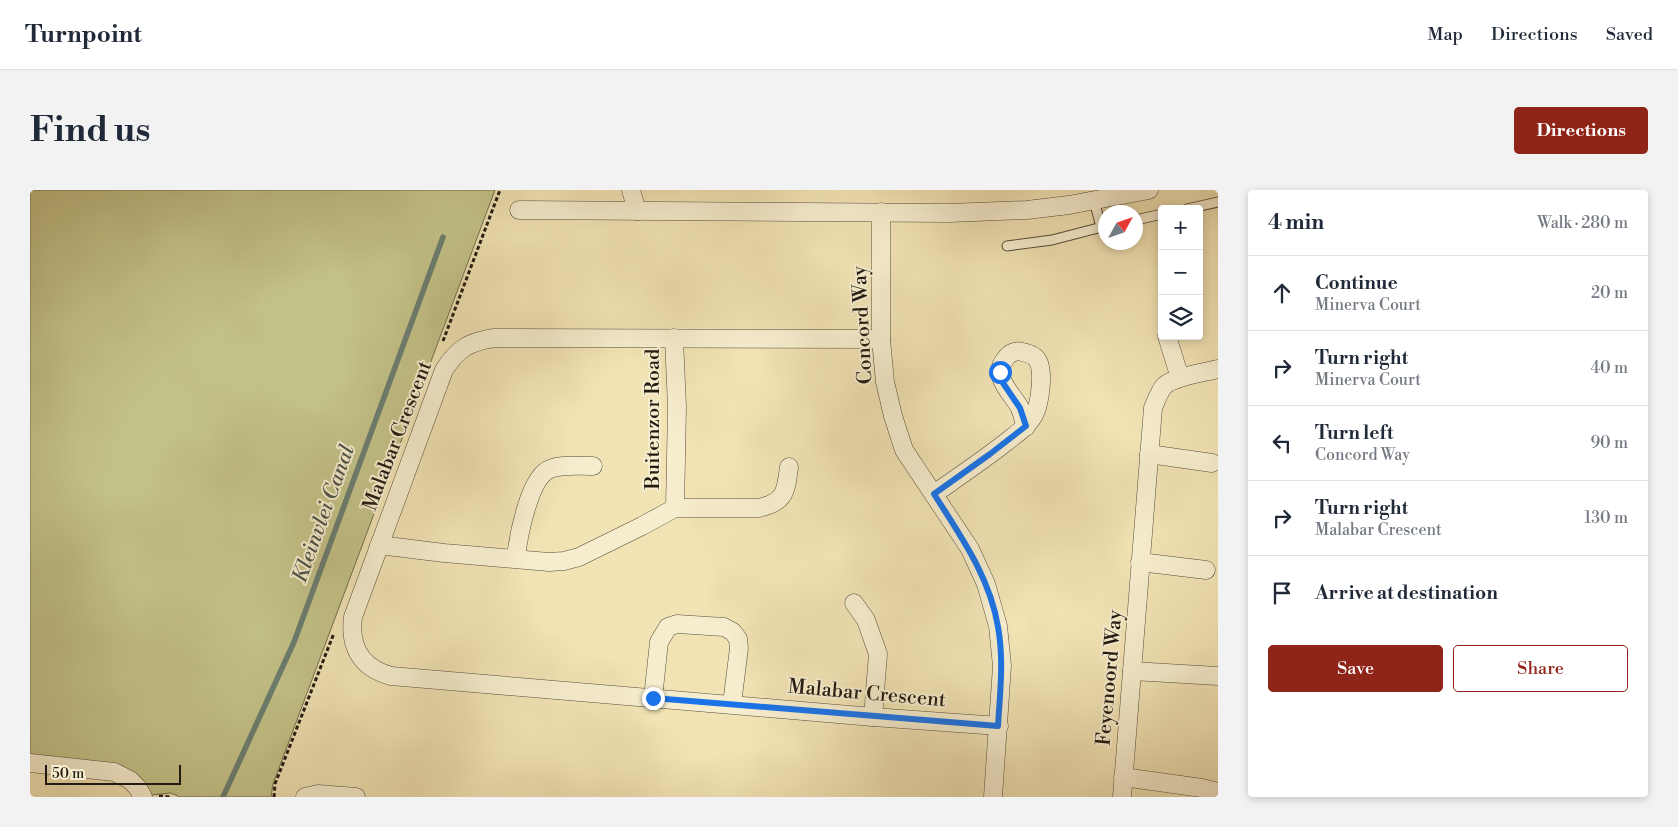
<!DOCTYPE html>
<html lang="en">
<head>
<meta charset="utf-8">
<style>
  body { margin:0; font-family:"Libre Bodoni",serif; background:#f2f2f3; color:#1f2937 }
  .controls { position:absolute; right:15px; top:15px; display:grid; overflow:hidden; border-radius:5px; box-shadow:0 2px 8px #0003 }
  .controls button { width:45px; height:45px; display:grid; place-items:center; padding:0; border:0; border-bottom:1px solid #e0e1e3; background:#fff; color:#1f2937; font:25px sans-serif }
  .compass { position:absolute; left:1068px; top:15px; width:45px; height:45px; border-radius:50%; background:#fff; box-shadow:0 2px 8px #0003; rotate:50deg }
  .scale { position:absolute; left:15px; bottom:12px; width:136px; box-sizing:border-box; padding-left:5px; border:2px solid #221b12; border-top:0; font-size:14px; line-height:18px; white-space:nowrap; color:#221b12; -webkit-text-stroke:4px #f6edce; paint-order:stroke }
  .stop { position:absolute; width:15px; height:15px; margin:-11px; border:4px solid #1a73e8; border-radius:50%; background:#fff }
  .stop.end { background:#1a73e8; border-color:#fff; box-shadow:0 1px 5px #0008 }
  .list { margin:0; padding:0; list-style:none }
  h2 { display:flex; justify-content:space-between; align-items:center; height:65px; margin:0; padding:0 20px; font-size:21px }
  h2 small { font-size:16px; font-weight:400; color:#747a83 }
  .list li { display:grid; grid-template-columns:32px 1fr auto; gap:15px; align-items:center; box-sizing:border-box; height:75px; padding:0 20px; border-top:1px solid #e0e1e3 }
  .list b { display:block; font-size:19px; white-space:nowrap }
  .list p { margin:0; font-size:16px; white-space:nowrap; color:#747a83 }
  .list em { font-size:16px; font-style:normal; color:#747a83 }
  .actions { display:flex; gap:10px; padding:15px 20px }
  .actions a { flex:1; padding:11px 0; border:1px solid #8f2418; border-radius:5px; text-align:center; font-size:18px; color:#8f2418 }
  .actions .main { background:#8f2418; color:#fff }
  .icon { flex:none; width:28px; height:28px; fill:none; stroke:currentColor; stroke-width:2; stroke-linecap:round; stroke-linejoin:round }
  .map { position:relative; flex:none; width:1188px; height:607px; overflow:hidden; border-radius:5px }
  header { display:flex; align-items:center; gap:30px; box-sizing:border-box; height:70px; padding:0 25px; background:#fff; border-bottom:1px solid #e0e1e3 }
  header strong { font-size:24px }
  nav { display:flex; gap:28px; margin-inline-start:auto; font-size:18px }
  .intro { display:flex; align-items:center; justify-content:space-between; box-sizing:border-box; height:120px; padding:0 30px }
  h1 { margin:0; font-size:35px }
  .button { padding:12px 22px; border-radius:5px; background:#8f2418; color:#fff; font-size:18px; font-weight:700 }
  main { display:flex; gap:30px; padding:0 30px }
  aside { flex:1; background:#fff; border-radius:5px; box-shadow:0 2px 8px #0003 }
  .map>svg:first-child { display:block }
  .green { fill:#c2c187; stroke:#726e4c }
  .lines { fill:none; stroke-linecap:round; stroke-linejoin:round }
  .stream { stroke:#6b7d6f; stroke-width:5.5 }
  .lane-casing { stroke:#564d3a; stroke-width:11 }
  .street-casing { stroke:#564d3a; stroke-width:19 }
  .path { stroke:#221b12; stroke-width:3; stroke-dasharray:4 2.5; stroke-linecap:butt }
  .lane { stroke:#f6edce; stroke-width:9 }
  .street { stroke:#f6edce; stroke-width:18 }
  .route { stroke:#1a73e8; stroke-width:6 }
  .labels { text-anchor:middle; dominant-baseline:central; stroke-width:4; stroke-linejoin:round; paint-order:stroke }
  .street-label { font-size:20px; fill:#221b12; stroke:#f6edce }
  .water-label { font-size:21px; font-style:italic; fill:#4c5448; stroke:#f6edce }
</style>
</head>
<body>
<header>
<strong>Turnpoint</strong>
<nav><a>Map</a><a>Directions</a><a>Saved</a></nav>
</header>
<div class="intro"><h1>Find us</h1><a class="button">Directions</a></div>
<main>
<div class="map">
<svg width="1188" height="607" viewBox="0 0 1188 607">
  <rect width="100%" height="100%" fill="#f1e3b4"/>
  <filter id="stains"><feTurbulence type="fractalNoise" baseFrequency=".004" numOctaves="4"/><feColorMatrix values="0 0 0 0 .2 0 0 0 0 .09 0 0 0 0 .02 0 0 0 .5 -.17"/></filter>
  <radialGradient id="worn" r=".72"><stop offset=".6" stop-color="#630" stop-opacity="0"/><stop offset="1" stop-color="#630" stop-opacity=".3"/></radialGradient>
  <!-- green -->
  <path class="green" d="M0 0H465L243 594 241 607H150L141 603 121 605C114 590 104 581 89 576L0 565Z"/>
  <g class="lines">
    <!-- stream -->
    <path class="stream" d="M193 607 264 452 413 47"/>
    <defs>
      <g id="lane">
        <path d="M1064 10 1071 37"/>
        <path d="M1157 19 1188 12"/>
        <path d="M1106 30 1132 24"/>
        <path d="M977 56 1022 50 1076 36"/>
      </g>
      <g id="street">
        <path d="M601 0 607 21"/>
        <path d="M489 20 919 23 997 20 1039 15 1119 0"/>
        <path d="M851 22V149L855 192 863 226 874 260 940 359 956 394 968 436 972 476 963 607"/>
        <path d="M1137 146 1150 188"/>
        <path d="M644 148 647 217 645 318"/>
        <path d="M851 149 464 148C439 152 428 158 414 180L323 427C319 457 331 478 361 486L843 527 969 536"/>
        <path d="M1119 264 1182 273"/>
        <path d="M904 304C928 287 952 271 975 253 986 244 999 236 1005 223 1010 212 1014 182 1008 171 1005 165 998 163 992 162 987 160 979 163 976 168 960 186 982 203 990 218 992 224 994 231 996 237"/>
        <path d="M349 355 414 363 519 372 534 371 549 367 612 336 645 318H729C755 312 756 302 759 277"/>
        <path d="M486 368C488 348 499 287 520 279 532 274 549 276 563 276"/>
        <path d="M1110 372 1176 380"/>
        <path d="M824 413 836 430 848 464 843 527"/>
        <path d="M1102 481 1188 486"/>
        <path d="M623 508 629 452 638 437 647 434 694 437 703 442 708 449 709 458 702 514"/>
        <path d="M0 573 84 582 100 590 107 597 113 607"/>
        <path d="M1093 587 1172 598 1188 602"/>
        <path d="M275 607 288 604 326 607"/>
        <path d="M1092 607 1123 218C1126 211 1129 202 1134 196 1145 186 1173 183 1188 179"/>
      </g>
    </defs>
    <!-- lane casing -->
    <use href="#lane" class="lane-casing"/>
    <!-- street casing -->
    <use href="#street" class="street-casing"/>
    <!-- path -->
    <g class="path">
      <path d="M413 151 470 0"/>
      <path d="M129 606 141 607"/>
      <path d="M244 607 245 594 304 443"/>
    </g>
    <!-- lane -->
    <use href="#lane" class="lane"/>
    <!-- street -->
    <use href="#street" class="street"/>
  </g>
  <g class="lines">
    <!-- route -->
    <path class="route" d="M623 508 968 536C970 503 974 470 968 437 960 387 930 345 904 304L960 264 996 236 990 218 973 193 970 182"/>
  </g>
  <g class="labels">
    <!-- street labels -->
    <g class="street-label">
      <text transform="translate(833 135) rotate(-93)">Concord Way</text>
      <text transform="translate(623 229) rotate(-90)">Buitenzor Road</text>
      <text transform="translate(368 246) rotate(-69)">Malabar Crescent</text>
      <text transform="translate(1080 488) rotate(-85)">Feyenoord Way</text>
      <text transform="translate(837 504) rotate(5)">Malabar Crescent</text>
    </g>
    <!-- water labels -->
    <g class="water-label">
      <text transform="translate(294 324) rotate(-70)">Kleinvlei Canal</text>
    </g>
  </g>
  <rect width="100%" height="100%" filter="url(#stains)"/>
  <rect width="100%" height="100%" fill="url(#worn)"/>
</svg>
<div class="controls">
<button>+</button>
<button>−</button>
<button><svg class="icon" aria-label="layers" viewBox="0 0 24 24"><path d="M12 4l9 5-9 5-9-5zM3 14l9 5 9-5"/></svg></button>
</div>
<svg class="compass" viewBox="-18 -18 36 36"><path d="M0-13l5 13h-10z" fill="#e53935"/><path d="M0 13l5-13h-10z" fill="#747a83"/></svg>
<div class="scale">50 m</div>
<div class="stop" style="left:970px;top:182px"></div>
<div class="stop end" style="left:623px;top:508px"></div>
</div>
<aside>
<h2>4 min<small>Walk · 280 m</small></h2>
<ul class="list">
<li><svg class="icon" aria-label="ahead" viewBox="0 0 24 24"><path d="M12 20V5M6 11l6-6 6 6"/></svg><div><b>Continue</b><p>Minerva Court</p></div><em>20 m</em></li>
<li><svg class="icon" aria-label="right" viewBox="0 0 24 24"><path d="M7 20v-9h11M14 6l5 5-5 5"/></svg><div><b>Turn right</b><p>Minerva Court</p></div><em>40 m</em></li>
<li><svg class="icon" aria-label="left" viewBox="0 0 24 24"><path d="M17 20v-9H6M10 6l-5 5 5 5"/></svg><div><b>Turn left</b><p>Concord Way</p></div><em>90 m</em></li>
<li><svg class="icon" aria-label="right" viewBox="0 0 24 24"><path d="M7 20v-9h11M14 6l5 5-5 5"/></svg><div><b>Turn right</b><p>Malabar Crescent</p></div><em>130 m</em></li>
<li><svg class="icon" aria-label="arrive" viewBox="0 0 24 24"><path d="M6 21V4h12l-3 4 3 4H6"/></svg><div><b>Arrive at destination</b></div></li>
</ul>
<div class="actions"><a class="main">Save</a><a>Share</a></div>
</aside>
</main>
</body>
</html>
